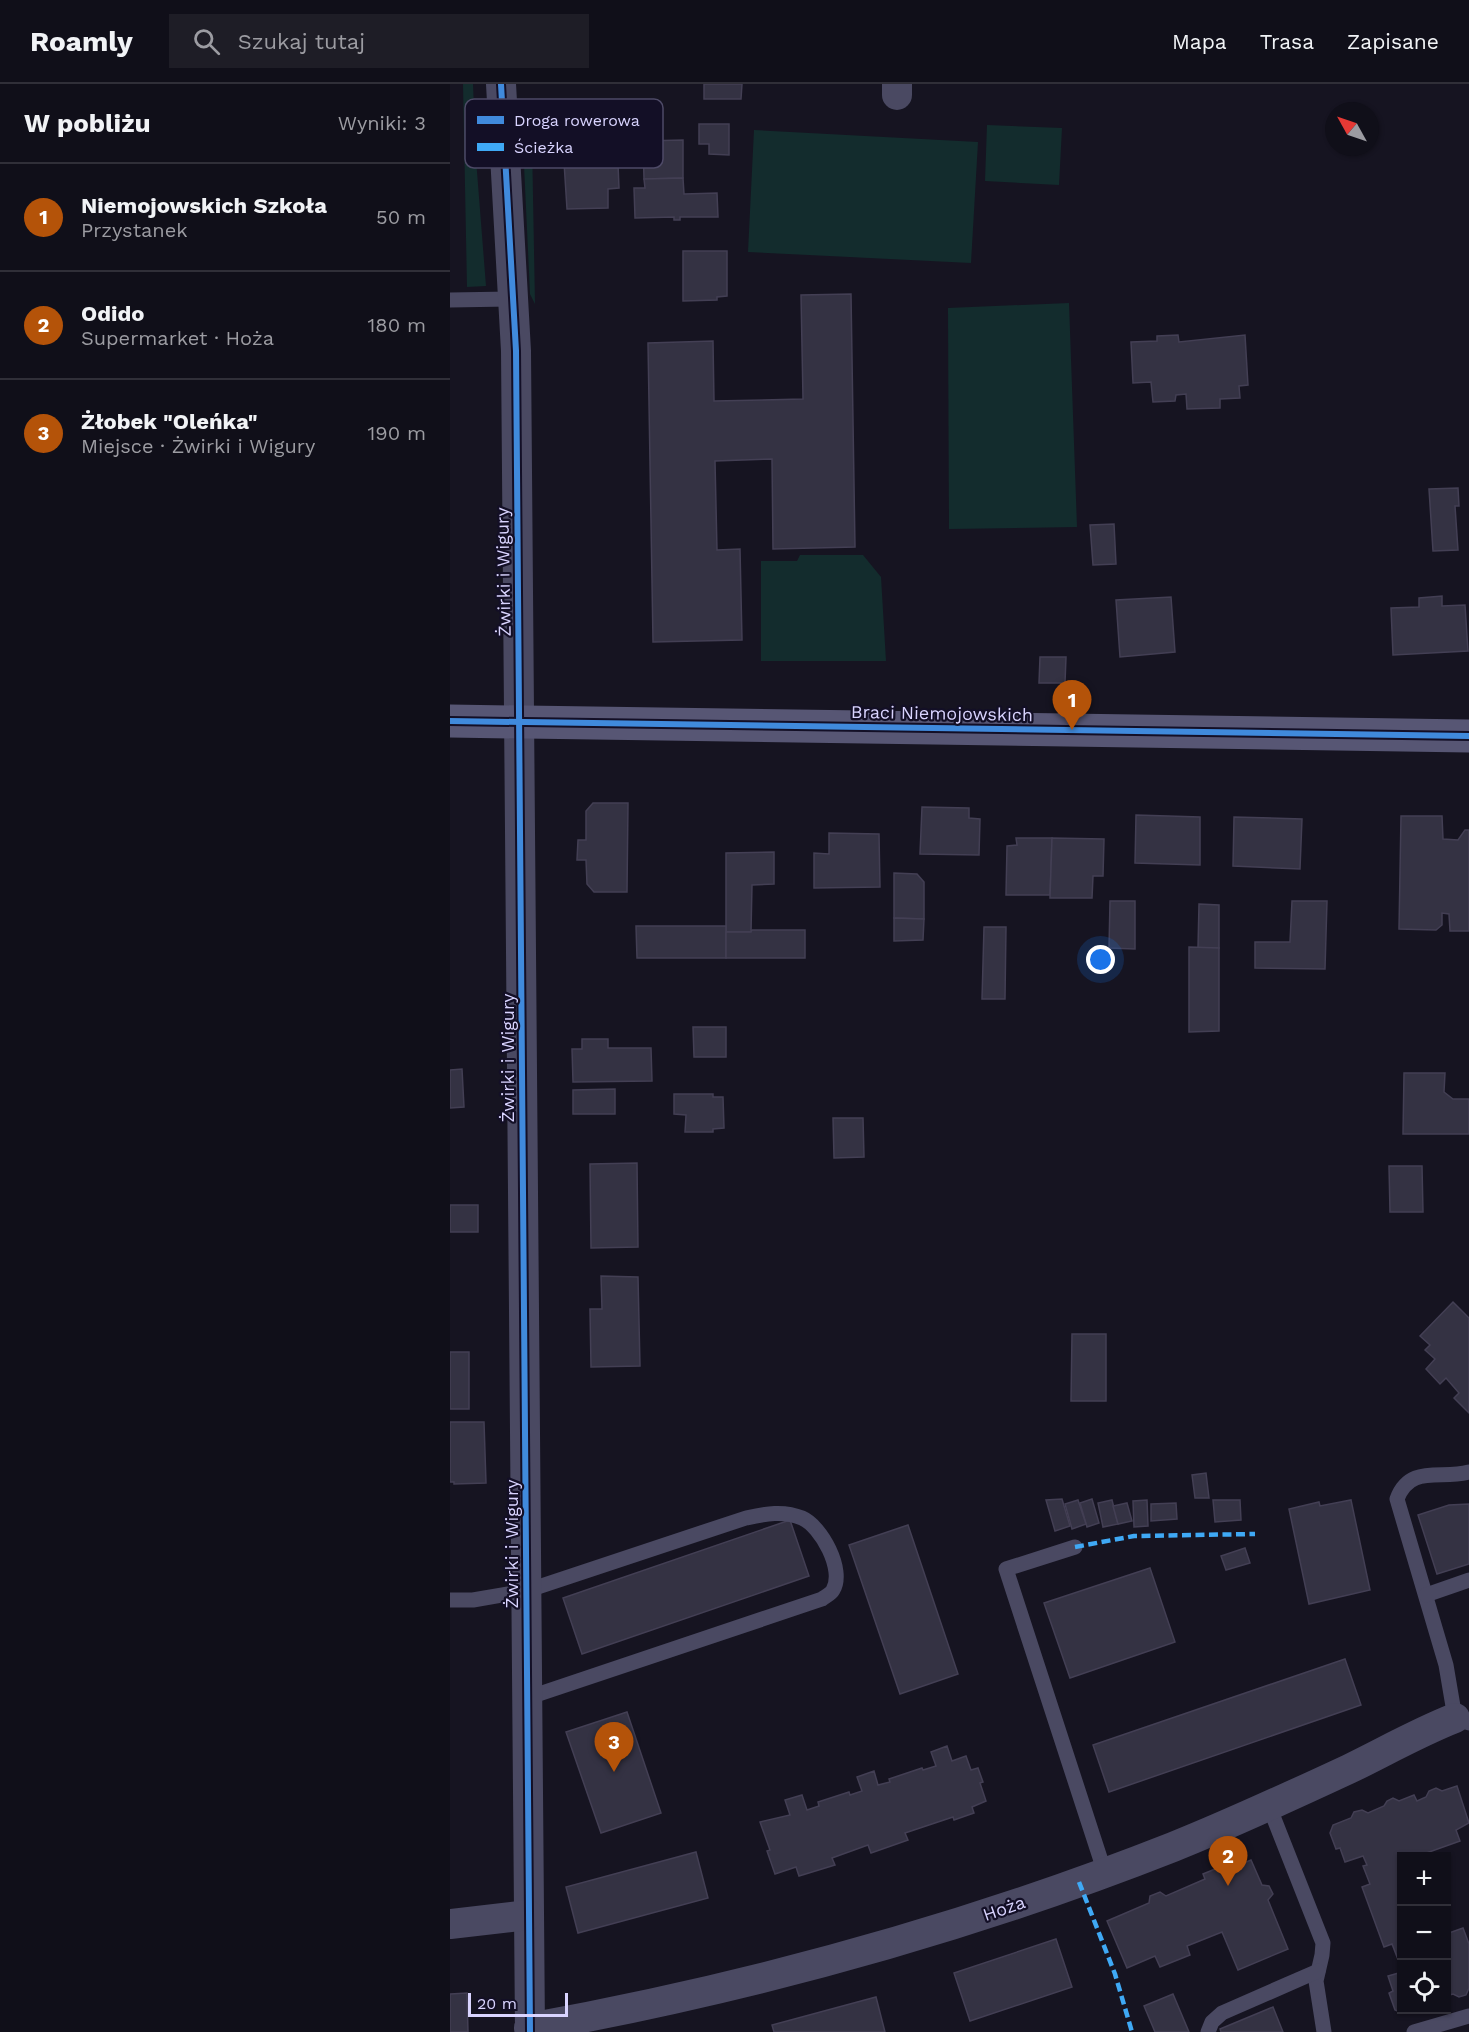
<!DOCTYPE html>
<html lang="pl">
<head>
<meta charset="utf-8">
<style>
  body { margin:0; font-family:"Work Sans",sans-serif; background:#1e1d26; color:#f1f3f6 }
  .controls { position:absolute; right:18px; bottom:18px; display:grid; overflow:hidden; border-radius:0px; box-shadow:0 2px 4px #0004 }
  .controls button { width:54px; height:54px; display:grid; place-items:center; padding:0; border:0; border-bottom:2px solid #302f38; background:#100f19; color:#f1f3f6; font:30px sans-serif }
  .compass { position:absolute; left:875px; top:18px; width:54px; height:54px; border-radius:50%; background:#100f19; box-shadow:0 2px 4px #0004; rotate:310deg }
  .scale { position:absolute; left:18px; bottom:15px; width:100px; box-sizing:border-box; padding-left:6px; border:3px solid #d9d4ff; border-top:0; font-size:16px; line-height:21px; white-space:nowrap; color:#d9d4ff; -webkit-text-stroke:4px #130f26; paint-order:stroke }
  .you { position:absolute; left:651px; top:876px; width:21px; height:21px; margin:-15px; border:4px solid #fff; border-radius:50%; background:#1a73e8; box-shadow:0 0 0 9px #1a73e833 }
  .badge { display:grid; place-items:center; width:39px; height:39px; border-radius:50%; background:#b45309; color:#fff; font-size:20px; font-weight:700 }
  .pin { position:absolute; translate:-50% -50px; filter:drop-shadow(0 2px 3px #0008) }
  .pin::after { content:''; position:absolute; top:32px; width:21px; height:18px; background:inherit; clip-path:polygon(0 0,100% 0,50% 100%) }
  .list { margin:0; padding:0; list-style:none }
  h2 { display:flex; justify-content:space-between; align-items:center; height:78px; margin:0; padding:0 24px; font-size:26px }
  h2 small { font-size:20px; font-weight:400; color:#9c9ca2 }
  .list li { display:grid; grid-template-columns:39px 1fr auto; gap:18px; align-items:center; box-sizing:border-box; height:108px; padding:0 24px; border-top:2px solid #302f38 }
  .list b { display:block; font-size:22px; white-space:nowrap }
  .list p { margin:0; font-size:20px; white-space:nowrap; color:#9c9ca2 }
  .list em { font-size:20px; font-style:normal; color:#9c9ca2 }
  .icon { flex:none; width:33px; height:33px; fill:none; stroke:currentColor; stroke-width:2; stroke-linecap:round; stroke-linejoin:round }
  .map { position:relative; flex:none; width:1019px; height:1948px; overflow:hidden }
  header { display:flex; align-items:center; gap:36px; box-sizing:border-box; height:84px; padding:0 30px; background:#100f19; border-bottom:2px solid #302f38 }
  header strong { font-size:28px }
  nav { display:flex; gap:33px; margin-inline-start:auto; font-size:21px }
  .search { width:420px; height:54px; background:#1e1d26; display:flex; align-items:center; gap:15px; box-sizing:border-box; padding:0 21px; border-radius:0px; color:#9c9ca2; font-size:22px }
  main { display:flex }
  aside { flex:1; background:#100f19 }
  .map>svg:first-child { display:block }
  .green { fill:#132c2d }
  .building { fill:#343243; stroke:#433f54; stroke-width:1.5 }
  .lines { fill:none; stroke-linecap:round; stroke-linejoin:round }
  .lane { stroke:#4a4962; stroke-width:15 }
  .street { stroke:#4a4962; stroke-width:30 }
  .secondary { stroke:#575674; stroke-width:33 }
  .quiet { stroke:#3fa9f5; stroke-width:4.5; stroke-dasharray:9 4.5; stroke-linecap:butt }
  .cycleway-casing { stroke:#130f26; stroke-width:10 }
  .cycleway { stroke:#408adc; stroke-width:6 }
  .labels { text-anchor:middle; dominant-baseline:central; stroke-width:4.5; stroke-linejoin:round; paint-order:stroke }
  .street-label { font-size:18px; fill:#d9d4ff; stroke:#130f26 }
  .key { fill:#130f26; stroke:#4e4a67; stroke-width:1.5 }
  .key-label { font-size:16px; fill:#d9d4ff }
</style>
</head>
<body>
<header>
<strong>Roamly</strong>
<div class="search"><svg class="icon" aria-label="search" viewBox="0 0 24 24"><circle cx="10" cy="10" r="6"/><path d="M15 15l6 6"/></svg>Szukaj tutaj</div>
<nav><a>Mapa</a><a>Trasa</a><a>Zapisane</a></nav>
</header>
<main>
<aside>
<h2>W pobliżu<small>Wyniki: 3</small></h2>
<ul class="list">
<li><span class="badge">1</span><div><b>Niemojowskich Szkoła</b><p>Przystanek</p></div><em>50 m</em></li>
<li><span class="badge">2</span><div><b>Odido</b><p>Supermarket · Hoża</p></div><em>180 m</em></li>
<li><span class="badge">3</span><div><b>Żłobek &quot;Oleńka&quot;</b><p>Miejsce · Żwirki i Wigury</p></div><em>190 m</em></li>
</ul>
</aside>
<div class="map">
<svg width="1019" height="1948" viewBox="0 0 1019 1948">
  <rect width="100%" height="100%" fill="#161421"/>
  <!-- green -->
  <g class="green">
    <path d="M13 0H23L26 75 36 202 17 203Z"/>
    <path d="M537 41 612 44 609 101 535 97Z"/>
    <path d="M304 46 528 58 521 179 298 168Z"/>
    <path d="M82 58 85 220 80 210 73 59Z"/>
    <path d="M619 219 627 443 499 445 498 224Z"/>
    <path d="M350 471H413L431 493 436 577H311V477H347Z"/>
  </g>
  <!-- building -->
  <g class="building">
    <path d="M254 0H292L291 15H254Z"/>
    <path d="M249 40H279V71L259 70V60H249Z"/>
    <path d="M233 56V94L194 95 193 57Z"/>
    <path d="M144 77V81L168 80 169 104 158 105V124L117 125 114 78Z"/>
    <path d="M233 94 234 110 267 109 268 133H230V136H224V133L185 134 184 104H195L194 95Z"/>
    <path d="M233 167H277V212L267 213V216L233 217Z"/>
    <path d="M401 210 405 463 323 465 322 375 265 377 267 466 290 465 292 556 203 558 198 259 263 257 264 317 353 315 351 211Z"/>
    <path d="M728 251 729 258 795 251 798 301 789 302 790 314 770 315V324L737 325 736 310 726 311 725 317 703 318 701 298 683 299 681 258 707 257V252Z"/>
    <path d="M1008 404 1009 422H1005L1008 466 983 467 979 405Z"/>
    <path d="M664 440 666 480 643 481 640 441Z"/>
    <path d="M992 512V522L1015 521 1018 567 943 571 941 524 969 523V514Z"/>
    <path d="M721 513 725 568 670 573 666 516Z"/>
    <path d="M590 573H616L615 599H589Z"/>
    <path d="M143 719H178L177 808H144L137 800 136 776H127L128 756H136V727Z"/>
    <path d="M472 723 519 724V734L530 735 529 771 470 770Z"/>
    <path d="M686 731 750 733V781L685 779Z"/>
    <path d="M951 732H992L993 755 1008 756 1015 746H1019V847H1000L999 830 992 829V841L986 846 949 845Z"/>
    <path d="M784 733 852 735 850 785 783 782Z"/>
    <path d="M379 749 429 750 430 803 364 804V769L379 770Z"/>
    <path d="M566 754H602L600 811H556L557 762 567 761Z"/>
    <path d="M602 754 654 755 653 792H643L642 814H600Z"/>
    <path d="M324 768V800L302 801 301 848H276V769Z"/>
    <path d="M444 789 467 790 474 798V835L444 834Z"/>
    <path d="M660 817H685V865L659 864Z"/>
    <path d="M842 817H877L875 885 805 884V858H840Z"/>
    <path d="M749 820 769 821V864H748Z"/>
    <path d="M444 834 474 835 473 856 444 857Z"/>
    <path d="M186 842H276V874H187Z"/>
    <path d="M534 843H556L555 915H532Z"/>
    <path d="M302 846H355V874H276V848H301Z"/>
    <path d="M739 863 769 864V947L739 948Z"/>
    <path d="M243 943H276V973H244Z"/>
    <path d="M132 955H158V964H201L202 997 123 998 122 965H132Z"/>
    <path d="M12 985 14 1023 0 1024V986Z"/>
    <path d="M954 989H995L994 1008 1003 1015H1019V1050H953Z"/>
    <path d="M165 1005V1030H123V1006Z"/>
    <path d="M224 1010H263V1013H273L274 1044 263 1045V1048H235L236 1031 224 1030Z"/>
    <path d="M383 1034H413L414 1073 384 1074Z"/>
    <path d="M187 1079 188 1163 141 1164 140 1080Z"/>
    <path d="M939 1082H972L973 1128H940Z"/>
    <rect x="0" y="1121" width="28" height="27"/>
    <path d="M151 1192 188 1193 190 1282 141 1283 140 1225H152Z"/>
    <path d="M1003 1218 1019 1234V1329L1004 1314 1009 1309 996 1294 990 1300 976 1285 985 1275 975 1266 980 1261 970 1252Z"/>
    <path d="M622 1250H656V1317H621Z"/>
    <rect x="0" y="1268" width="19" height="57"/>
    <path d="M0 1338H34L36 1399 4 1400V1398H0Z"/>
    <path d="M756 1389 759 1414H745L742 1391Z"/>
    <path d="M612 1415 620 1442 605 1447 596 1416Z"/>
    <path d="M642 1415 649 1439 637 1443 630 1419Z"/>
    <path d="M628 1416 636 1440 622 1445 615 1420Z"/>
    <path d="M662 1416 668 1440 653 1443 648 1419Z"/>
    <path d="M697 1416 698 1442 684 1443 683 1417Z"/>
    <path d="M763 1416H790L791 1436 765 1438Z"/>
    <path d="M901 1416 920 1506 859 1520 839 1425 869 1418 870 1422Z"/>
    <path d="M677 1419 682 1437 668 1440 663 1422Z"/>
    <path d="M726 1419 727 1435 701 1437V1420Z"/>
    <path d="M1019 1420V1480L987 1490 968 1431 999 1421Z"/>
    <path d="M340 1436 359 1492 132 1570 113 1514Z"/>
    <path d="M458 1441 508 1590 450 1610 399 1461Z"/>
    <path d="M795 1464 800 1479 776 1486 771 1472Z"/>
    <path d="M700 1484 725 1558 620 1594 594 1519Z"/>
    <path d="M895 1575 911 1621 659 1708 643 1661Z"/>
    <path d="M177 1628 211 1729 151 1749 116 1648Z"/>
    <path d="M497 1662 502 1677 516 1672 521 1686 528 1684 533 1698 530 1699 536 1717 522 1723 524 1729 504 1736 503 1733 455 1749 458 1756 421 1769 418 1761 382 1774 385 1781 349 1792 346 1783 325 1790 317 1767 320 1766 310 1738 340 1731 335 1716 352 1711 357 1726 369 1722 368 1718 399 1708 400 1711 412 1707 407 1693 424 1687 428 1701 440 1698 439 1695 472 1684 473 1686 486 1682 481 1668Z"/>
    <path d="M1007 1702 1019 1739 1006 1746 1010 1757 968 1772H952V1877L949 1878 942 1860 934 1863 912 1803 920 1800 913 1782 917 1781 913 1772 895 1778 890 1764 886 1765 880 1749 883 1741 901 1734 904 1728 912 1726 918 1729 934 1722 937 1717 943 1714 949 1717 964 1711 967 1717 976 1713 979 1707 986 1704 992 1707Z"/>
    <path d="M246 1768 258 1814 128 1849 116 1803Z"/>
    <path d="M787 1776 789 1781 801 1776 812 1801 819 1802 823 1810 818 1816 838 1865 788 1886 772 1848 737 1862 740 1871 710 1883 705 1872 677 1884 657 1837 699 1819 700 1812 710 1808 716 1812 755 1795 753 1790Z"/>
    <path d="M1013 1844 1019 1860V1904L1016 1911 1009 1913 1003 1910 996 1912V1850Z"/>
    <path d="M606 1855 622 1903 520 1937 504 1889Z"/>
    <path d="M952 1888V1926H960L952 1929 945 1926 939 1909 943 1907 938 1892Z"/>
    <path d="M17 1909 18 1948H0V1910Z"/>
    <path d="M723 1910 739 1948H705L694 1922Z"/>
    <path d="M426 1913 435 1948H324L322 1941Z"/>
    <path d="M823 1923 833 1948H771L770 1945Z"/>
  </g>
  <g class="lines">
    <!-- lane -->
    <g class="lane">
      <path d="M0 216 64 215"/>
      <path d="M1019 1388C991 1396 960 1380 947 1415L996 1581 1005 1634 1019 1639"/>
      <path d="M625 1463 556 1485 655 1789"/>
      <path d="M976 1511 1019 1496"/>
      <path d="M0 1516H23L76 1507 296 1434C315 1430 333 1426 352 1434 371 1442 395 1486 383 1506 381 1510 376 1512 372 1515L77 1614"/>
      <path d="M819 1722 873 1859 872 1871 866 1897 874 1948"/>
      <path d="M758 1948 762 1938 772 1929 868 1887"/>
      <path d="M964 1948 1019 1932"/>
    </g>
    <!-- street -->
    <g class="street">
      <path d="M51 0 66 267 80 1948"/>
      <path d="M447 0V11"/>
      <path d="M0 1840 78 1831"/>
      <path d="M79 1944C299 1904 515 1845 723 1763 783 1739 841 1712 899 1685 934 1668 969 1648 1005 1634"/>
    </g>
    <!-- secondary -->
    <path class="secondary" d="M0 637 1019 652"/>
    <!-- quiet -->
    <g class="quiet">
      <path d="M625 1463 684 1452 805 1450"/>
      <path d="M629 1798 665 1890 682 1948"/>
    </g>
    <defs>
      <g id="cycleway">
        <path d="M51 0 66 267 80 1948"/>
        <path d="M0 637 1019 652"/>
      </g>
    </defs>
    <!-- cycleway casing -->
    <use href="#cycleway" class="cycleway-casing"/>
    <!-- cycleway -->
    <use href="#cycleway" class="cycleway"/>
  </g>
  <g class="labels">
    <!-- street labels -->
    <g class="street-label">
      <text transform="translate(53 488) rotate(-91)">Żwirki i Wigury</text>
      <text transform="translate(492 629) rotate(1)">Braci Niemojowskich</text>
      <text transform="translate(57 974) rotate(-90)">Żwirki i Wigury</text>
      <text transform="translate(61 1460) rotate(-90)">Żwirki i Wigury</text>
      <text transform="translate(554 1824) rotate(-19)">Hoża</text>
    </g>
  </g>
  <!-- legend -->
  <rect x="15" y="15" width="198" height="69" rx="9" class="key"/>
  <rect x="27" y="32" width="27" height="8" fill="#408adc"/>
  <rect x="27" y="59" width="27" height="8" fill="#3fa9f5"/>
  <g class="key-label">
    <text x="64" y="42">Droga rowerowa</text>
    <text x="64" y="69">Ścieżka</text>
  </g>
</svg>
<div class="controls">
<button>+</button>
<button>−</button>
<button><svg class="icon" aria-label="locate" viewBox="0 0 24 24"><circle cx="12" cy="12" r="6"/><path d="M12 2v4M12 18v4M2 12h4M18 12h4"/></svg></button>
</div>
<svg class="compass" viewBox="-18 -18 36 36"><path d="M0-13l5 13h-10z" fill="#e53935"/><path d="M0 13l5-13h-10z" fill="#9c9ca2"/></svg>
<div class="scale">20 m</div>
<div class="you"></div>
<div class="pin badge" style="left:622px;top:646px">1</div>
<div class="pin badge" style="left:778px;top:1802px">2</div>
<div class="pin badge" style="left:164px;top:1688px">3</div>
</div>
</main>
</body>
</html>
